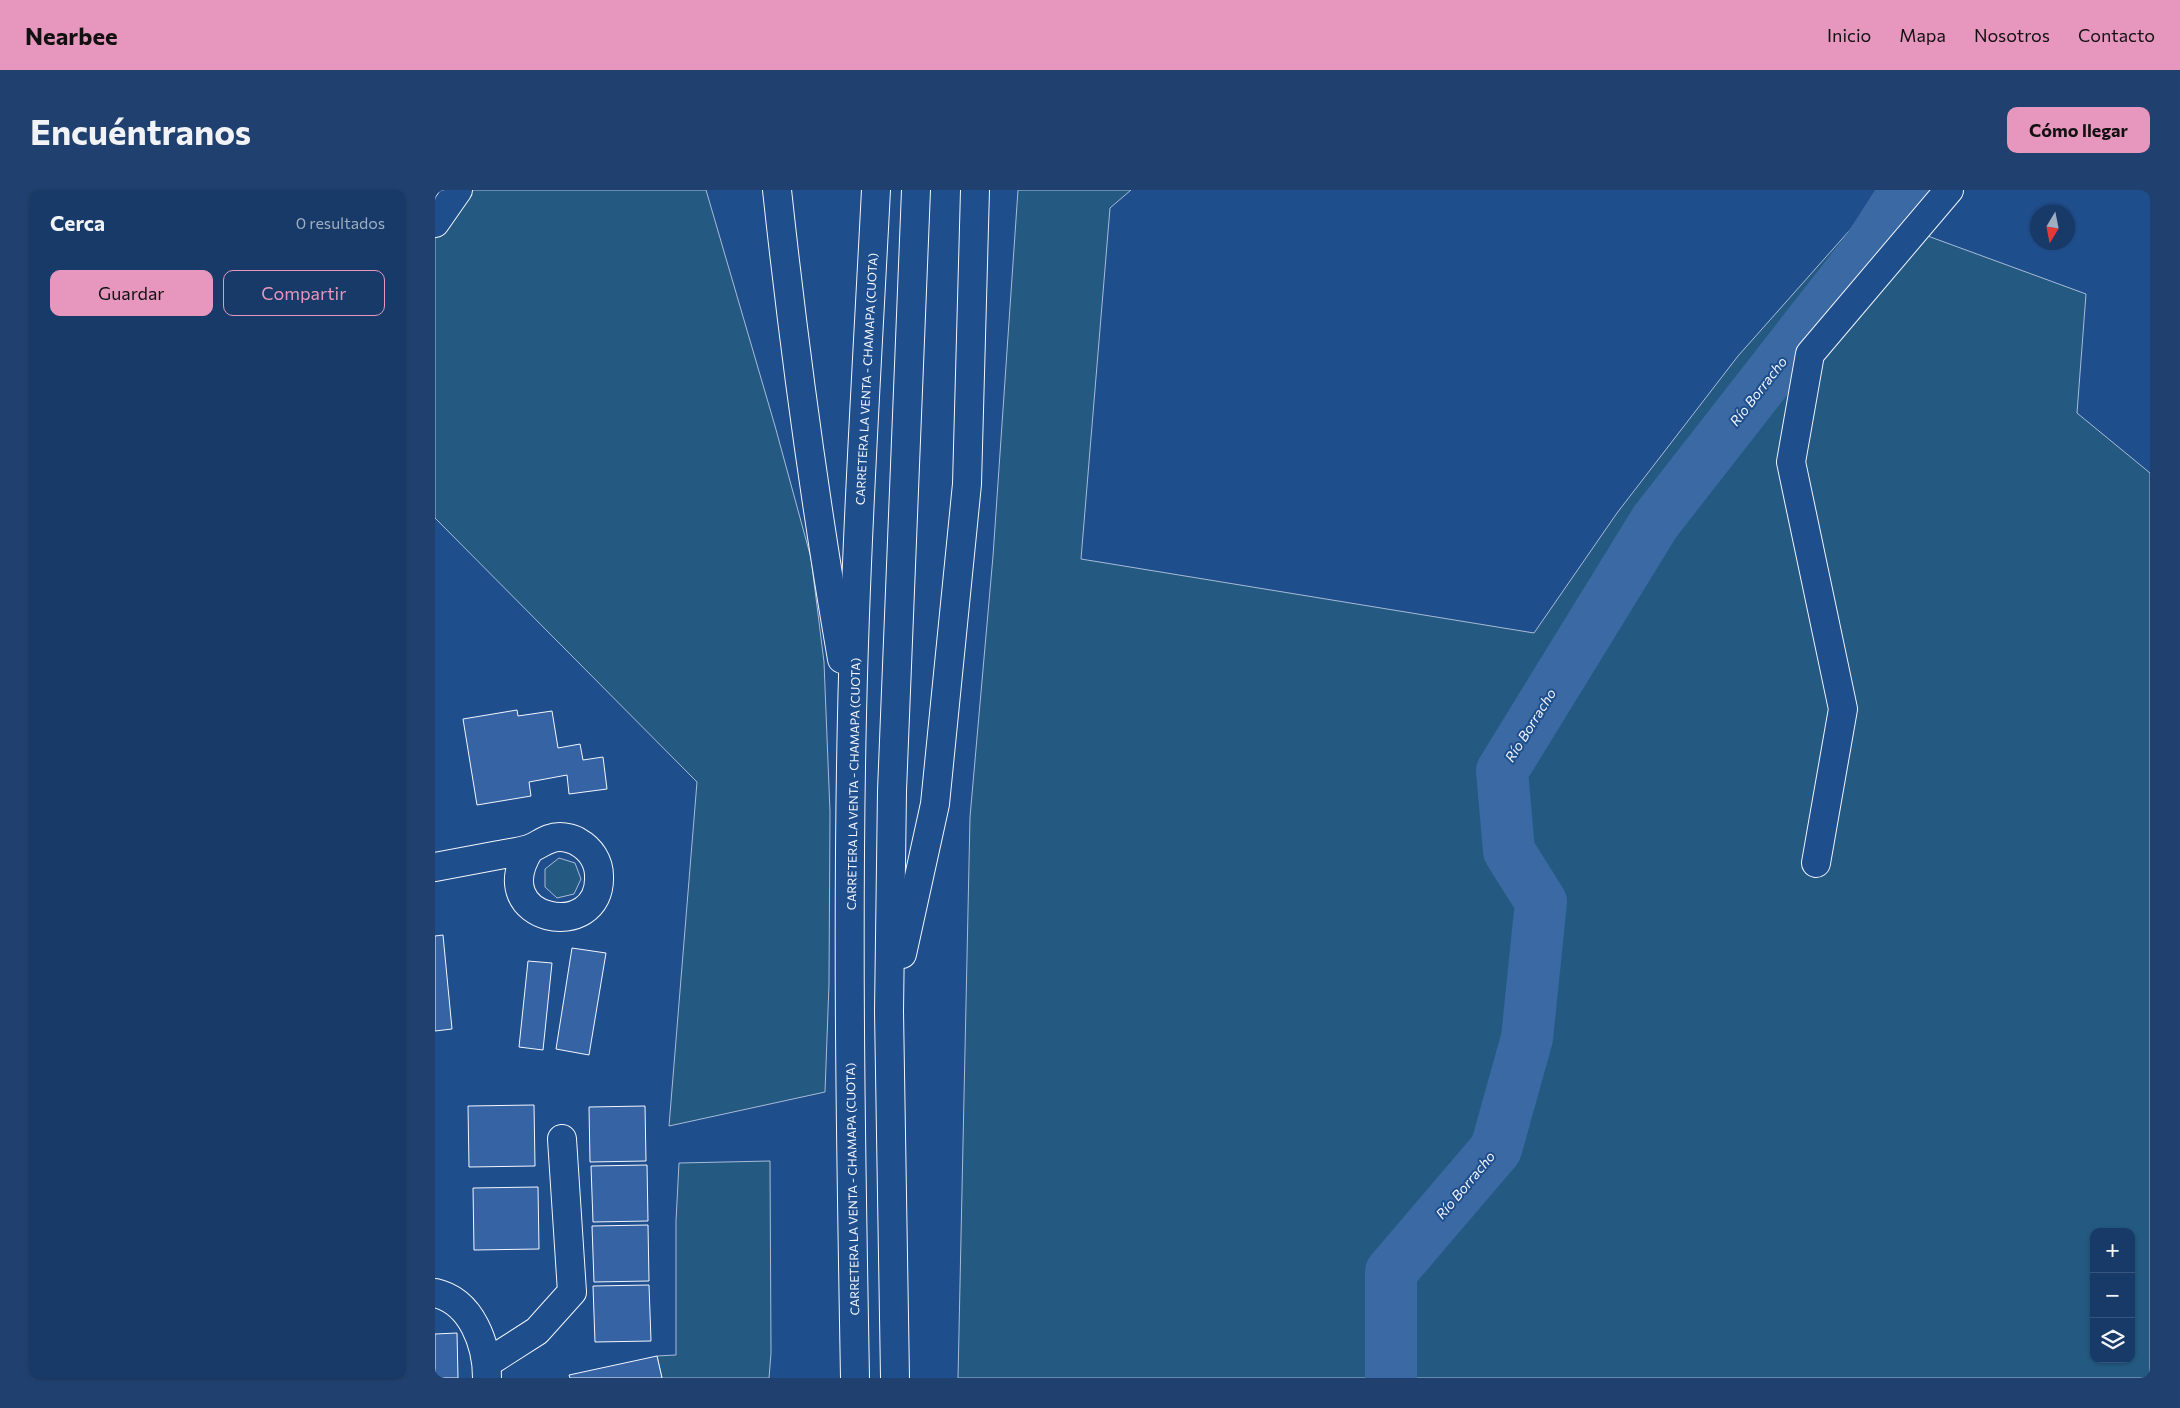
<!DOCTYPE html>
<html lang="es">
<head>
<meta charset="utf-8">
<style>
  body { margin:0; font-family:Commissioner,sans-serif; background:#20416f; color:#f1f3f6 }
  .controls { position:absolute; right:15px; bottom:15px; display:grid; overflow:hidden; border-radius:10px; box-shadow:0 1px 4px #0004 }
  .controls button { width:45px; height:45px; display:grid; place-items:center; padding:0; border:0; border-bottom:1px solid #36547d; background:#173a69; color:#f1f3f6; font:25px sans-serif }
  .compass { position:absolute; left:1595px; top:15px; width:45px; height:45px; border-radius:50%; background:#173a69; box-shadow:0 1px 4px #0004; rotate:190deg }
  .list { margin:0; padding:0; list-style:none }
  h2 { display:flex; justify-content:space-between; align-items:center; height:65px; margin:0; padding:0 20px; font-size:21px }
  h2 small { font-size:16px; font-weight:400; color:#9eadc0 }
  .actions { display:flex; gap:10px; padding:15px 20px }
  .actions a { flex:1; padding:11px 0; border:1px solid #e797bd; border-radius:10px; text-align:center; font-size:18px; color:#e797bd }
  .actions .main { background:#e797bd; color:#111 }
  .icon { flex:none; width:28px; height:28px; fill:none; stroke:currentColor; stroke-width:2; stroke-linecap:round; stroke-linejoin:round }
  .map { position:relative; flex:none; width:1715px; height:1188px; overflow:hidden; border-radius:10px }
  header { display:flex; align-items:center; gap:30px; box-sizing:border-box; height:70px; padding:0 25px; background:#e797bd; color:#111 }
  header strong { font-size:24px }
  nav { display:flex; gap:28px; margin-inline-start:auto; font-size:18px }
  .intro { display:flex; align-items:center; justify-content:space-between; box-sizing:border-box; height:120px; padding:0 30px }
  h1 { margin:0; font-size:35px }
  .button { padding:12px 22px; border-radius:10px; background:#e797bd; color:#111; font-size:18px; font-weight:700 }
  main { display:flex; gap:30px; padding:0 30px }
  aside { flex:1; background:#173a69; border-radius:10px; box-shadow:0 1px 4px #0004 }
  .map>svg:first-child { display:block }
  .green { fill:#245a82; stroke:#a8bbd7; fill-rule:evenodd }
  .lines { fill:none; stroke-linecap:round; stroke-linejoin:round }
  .river { stroke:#3b69a3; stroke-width:52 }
  .building { fill:#3563a3; stroke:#f2f6ff }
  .minor-casing { stroke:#f2f6ff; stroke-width:30 }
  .highway-casing { stroke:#f2f6ff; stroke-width:30 }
  .minor { stroke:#1f4e8c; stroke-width:28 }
  .highway { stroke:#1f4e8c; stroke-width:28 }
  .labels { text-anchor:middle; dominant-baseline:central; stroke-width:4; stroke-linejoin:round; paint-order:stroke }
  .street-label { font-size:12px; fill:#f2f6ff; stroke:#1f4e8c }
  .water-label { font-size:14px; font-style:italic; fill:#f2f6ff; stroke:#1f4e8c }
</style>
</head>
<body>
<header>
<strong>Nearbee</strong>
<nav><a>Inicio</a><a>Mapa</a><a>Nosotros</a><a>Contacto</a></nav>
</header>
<div class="intro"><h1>Encuéntranos</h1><a class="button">Cómo llegar</a></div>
<main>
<aside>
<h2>Cerca<small>0 resultados</small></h2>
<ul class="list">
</ul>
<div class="actions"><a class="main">Guardar</a><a>Compartir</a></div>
</aside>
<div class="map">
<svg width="1715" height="1188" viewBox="0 0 1715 1188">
  <rect width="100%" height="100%" fill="#1f4e8c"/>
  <!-- green -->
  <g class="green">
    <path d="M0 0H271L340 236 376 368 389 472 395 622 394 794 390 902 234 936 262 592 0 328Z"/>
    <path d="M583 0H696L675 18 646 369 1099 443 1182 323 1303 166 1430 23 1651 104 1642 223 1715 283V1188H523L535 627 558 366ZM1659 1042H1696V1169H1659Z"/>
    <path d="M124 668 140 673 146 689 139 704 122 708 110 697V679Z"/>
    <path d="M335 971 336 1163 334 1188H227L222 1166 241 1165V1031L244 973Z"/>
  </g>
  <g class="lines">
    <!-- river -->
    <path class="river" d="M956 1188V1082L1061 959 1092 848 1106 712 1074 661 1067 581 1220 332 1433 59 1471 0"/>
  </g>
  <!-- building -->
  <g class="building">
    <path d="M82 520 83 526 117 521 123 558 145 554 148 570 168 567 172 599 134 604 132 585 94 592 96 606 42 615 28 529Z"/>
    <path d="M8 745 17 839 0 841V746Z"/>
    <path d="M137 758 171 763 154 865 121 859Z"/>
    <path d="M93 771 117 773 108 860 84 857Z"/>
    <path d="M99 915 100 976 34 977 33 916Z"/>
    <path d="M210 916 211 971 155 972 154 917Z"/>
    <path d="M212 975 213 1031 158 1032 156 976Z"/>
    <path d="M103 997 104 1059 39 1060 38 998Z"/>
    <path d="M213 1035 214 1091 159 1092 157 1036Z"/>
    <path d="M214 1095 216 1151 160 1152 158 1096Z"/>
    <path d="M22 1143 23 1188H0V1144Z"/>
    <path d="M222 1166 227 1188H135L134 1185Z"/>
  </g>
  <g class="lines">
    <defs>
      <g id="minor">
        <path d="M0 33 23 0"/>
        <path d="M1381 673 1408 519 1356 272 1375 164 1514 0"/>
        <path d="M0 677C21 673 43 669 64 665 74 663 84 662 94 659 105 655 112 647 125 647 130 647 139 649 143 652 156 659 164 672 164 686 167 754 48 732 95 659"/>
        <path d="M0 1103C37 1111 52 1155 52 1188"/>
        <path d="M52 1173 102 1141 137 1102 127 949"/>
      </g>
      <g id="highway">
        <path d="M342 0C359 157 380 313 407 469"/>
        <path d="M467 764 500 614 532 294 540 0"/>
        <path d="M420 1188C416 967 412 746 417 525 421 350 432 175 441 0"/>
        <path d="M460 1188 454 821 457 601 481 0"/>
      </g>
    </defs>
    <!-- minor casing -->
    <use href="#minor" class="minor-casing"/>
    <!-- highway casing -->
    <use href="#highway" class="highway-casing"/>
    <!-- minor -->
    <use href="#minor" class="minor"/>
    <!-- highway -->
    <use href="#highway" class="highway"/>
  </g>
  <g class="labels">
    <!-- street labels -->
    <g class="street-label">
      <text transform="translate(431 189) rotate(-87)">CARRETERA LA VENTA - CHAMAPA (CUOTA)</text>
      <text transform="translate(418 594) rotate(-89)">CARRETERA LA VENTA - CHAMAPA (CUOTA)</text>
      <text transform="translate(417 999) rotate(-91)">CARRETERA LA VENTA - CHAMAPA (CUOTA)</text>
    </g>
    <!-- water labels -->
    <g class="water-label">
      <text transform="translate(1323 201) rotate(-52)">Río Borracho</text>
      <text transform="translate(1095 535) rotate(-58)">Río Borracho</text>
      <text transform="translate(1030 995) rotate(-50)">Río Borracho</text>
    </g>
  </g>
</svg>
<div class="controls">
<button>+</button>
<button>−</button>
<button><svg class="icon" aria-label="layers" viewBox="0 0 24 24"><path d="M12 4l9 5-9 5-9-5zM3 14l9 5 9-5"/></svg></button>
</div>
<svg class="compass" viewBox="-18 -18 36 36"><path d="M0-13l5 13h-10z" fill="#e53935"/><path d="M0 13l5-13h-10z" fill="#9eadc0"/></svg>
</div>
</main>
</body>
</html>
